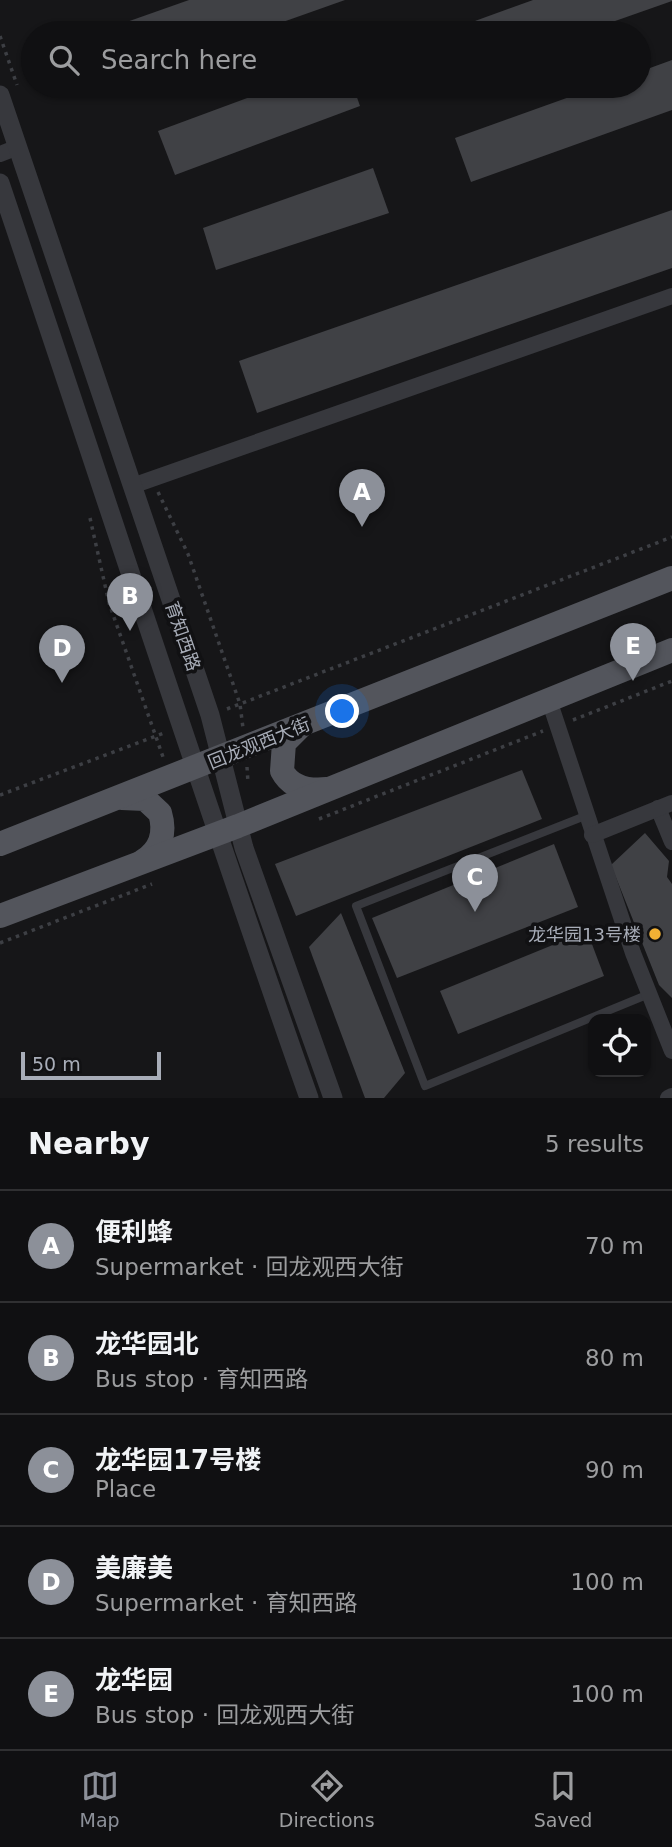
<!DOCTYPE html>
<html lang="en">
<head>
<meta charset="utf-8">
<style>
  body { margin:0; font-family:"DejaVu Sans","Noto Sans SC",sans-serif; background:#19191b; color:#f1f3f6 }
  .controls { position:absolute; right:21px; bottom:21px; display:grid; overflow:hidden; border-radius:14px; box-shadow:0 2px 5px #0004 }
  .controls button { width:63px; height:63px; display:grid; place-items:center; padding:0; border:0; border-bottom:2px solid #303032; background:#101012; color:#f1f3f6; font:35px sans-serif }
  .scale { position:absolute; left:21px; bottom:18px; width:140px; box-sizing:border-box; padding-left:7px; border:4px solid #a8adb8; border-top:0; font-size:19px; line-height:24px; white-space:nowrap; color:#a8adb8; -webkit-text-stroke:5px #111113; paint-order:stroke }
  .you { position:absolute; left:343px; top:712px; width:24px; height:24px; margin:-18px; border:5px solid #fff; border-radius:50%; background:#1a73e8; box-shadow:0 0 0 10px #1a73e833 }
  .badge { display:grid; place-items:center; width:46px; height:46px; border-radius:50%; background:#8c9099; color:#fff; font-size:23px; font-weight:700 }
  .pin { position:absolute; translate:-50% -58px; filter:drop-shadow(0 2px 4px #0008) }
  .pin::after { content:''; position:absolute; top:37px; width:24px; height:21px; background:inherit; clip-path:polygon(0 0,100% 0,50% 100%) }
  .list { margin:0; padding:0; list-style:none }
  h2 { display:flex; justify-content:space-between; align-items:center; height:91px; margin:0; padding:0 28px; font-size:30px }
  h2 small { font-size:23px; font-weight:400; color:#9c9d9f }
  .list li { display:grid; grid-template-columns:46px 1fr auto; gap:21px; align-items:center; box-sizing:border-box; height:112px; padding:0 28px; border-top:2px solid #303032 }
  .list b { display:block; font-size:26px; white-space:nowrap }
  .list p { margin:0; font-size:23px; white-space:nowrap; color:#9c9d9f }
  .list em { font-size:23px; font-style:normal; color:#9c9d9f }
  .icon { flex:none; width:38px; height:38px; fill:none; stroke:currentColor; stroke-width:2; stroke-linecap:round; stroke-linejoin:round }
  .map { position:relative; flex:none; width:672px; height:1098px; overflow:hidden }
  .search { position:absolute; background:#101012; box-shadow:0 2px 5px #0004; left:21px; right:21px; top:21px; height:77px; display:flex; align-items:center; gap:18px; box-sizing:border-box; padding:0 24px; border-radius:38px; color:#9c9d9f; font-size:26px }
  .sheet { height:651px; background:#101012 }
  nav { display:flex; justify-content:space-around; align-items:center; box-sizing:border-box; height:98px; border-top:2px solid #303032; background:#101012; font-size:19px; color:#9c9d9f }
  nav a { display:grid; justify-items:center; gap:4px }
  nav .on { color:#8c9099 }
  .map>svg:first-child { display:block }
  .building { fill:#404145 }
  .lines { fill:none; stroke-linecap:round; stroke-linejoin:round }
  .path { stroke:#3d3f44; stroke-width:3.5; stroke-dasharray:3.5 5; stroke-linecap:butt }
  .service { stroke:#37383d; stroke-width:8 }
  .minor { stroke:#37383d; stroke-width:16 }
  .tertiary { stroke:#37383d; stroke-width:19 }
  .primary { stroke:#53555c; stroke-width:24 }
  .poi-dot { fill:#f2b134; stroke:#111113; stroke-width:2.5 }
  .labels { text-anchor:middle; dominant-baseline:central; stroke-width:7; stroke-linejoin:round; paint-order:stroke }
  .street-label { font-size:18px; fill:#a8adb8; stroke:#111113 }
  .poi-label { font-size:18px; fill:#a8adb8; stroke:#111113; text-anchor:end }
</style>
</head>
<body>
<div class="map">
<svg width="672" height="1098" viewBox="0 0 672 1098">
  <rect width="100%" height="100%" fill="#161618"/>
  <!-- building -->
  <g class="building">
    <path d="M189 0H345L252 33H124L121 24Z"/>
    <path d="M533 0H672V1L581 33H442Z"/>
    <path d="M672 60V110L471 182 455 138 600 86H639V72Z"/>
    <path d="M280 86H353L360 106 175 175 158 131Z"/>
    <path d="M373 168 389 213 216 270 203 228Z"/>
    <path d="M672 210V268L257 413 239 361Z"/>
    <path d="M522 770 542 819 296 916 275 864Z"/>
    <path d="M645 833 669 861 667 877 672 884V998L659 985 611 865Z"/>
    <path d="M554 844 578 907 397 978 372 918Z"/>
    <path d="M341 913 405 1073 384 1098H365L309 947Z"/>
    <path d="M587 931 604 976 458 1034 440 991Z"/>
  </g>
  <g class="lines">
    <!-- path -->
    <g class="path">
      <path d="M0 36 17 85"/>
      <path d="M158 492 188 554 240 704 243 728"/>
      <path d="M90 518 109 603 163 757"/>
      <path d="M227 709 672 537"/>
      <path d="M573 720 672 681"/>
      <path d="M247 767 248 783"/>
      <path d="M0 795 164 733"/>
      <path d="M319 819 543 731"/>
      <path d="M0 943 152 884"/>
    </g>
    <!-- service -->
    <path class="service" d="M585 816 356 906 425 1086 649 994"/>
    <!-- minor -->
    <g class="minor">
      <path d="M0 154 18 147"/>
      <path d="M132 486 672 296"/>
      <path d="M549 700 633 953 672 1051"/>
      <path d="M658 808 672 842"/>
      <path d="M592 835 672 803"/>
      <path d="M668 1098 672 1096"/>
    </g>
    <!-- tertiary -->
    <g class="tertiary">
      <path d="M0 95 210 715 244 848 333 1098"/>
      <path d="M0 183C103 488 202 795 309 1098"/>
    </g>
    <!-- primary -->
    <g class="primary">
      <path d="M300 727 284 743 282 771C291 788 309 791 327 789"/>
      <path d="M122 798 145 799 160 813C166 833 161 850 143 861"/>
      <path d="M0 844 672 578"/>
      <path d="M0 916 238 826 672 650"/>
    </g>
  </g>
  <!-- markers -->
  <circle class="poi-dot" cx="655" cy="934" r="7"/>
  <g class="labels">
    <!-- street labels -->
    <g class="street-label">
      <text transform="translate(183 636) rotate(71)">育知西路</text>
      <text transform="translate(259 743) rotate(-22)">回龙观西大街</text>
    </g>
    <!-- poi labels -->
    <g class="poi-label">
      <text x="641" y="934">龙华园13号楼</text>
    </g>
  </g>
</svg>
<div class="controls">
<button><svg class="icon" aria-label="locate" viewBox="0 0 24 24"><circle cx="12" cy="12" r="6"/><path d="M12 2v4M12 18v4M2 12h4M18 12h4"/></svg></button>
</div>
<div class="scale">50 m</div>
<div class="you"></div>
<div class="pin badge" style="left:362px;top:527px">A</div>
<div class="pin badge" style="left:130px;top:631px">B</div>
<div class="pin badge" style="left:475px;top:912px">C</div>
<div class="pin badge" style="left:62px;top:683px">D</div>
<div class="pin badge" style="left:633px;top:681px">E</div>
<div class="search"><svg class="icon" aria-label="search" viewBox="0 0 24 24"><circle cx="10" cy="10" r="6"/><path d="M15 15l6 6"/></svg>Search here</div>
</div>
<section class="sheet">
<h2>Nearby<small>5 results</small></h2>
<ul class="list">
<li><span class="badge">A</span><div><b>便利蜂</b><p>Supermarket · 回龙观西大街</p></div><em>70 m</em></li>
<li><span class="badge">B</span><div><b>龙华园北</b><p>Bus stop · 育知西路</p></div><em>80 m</em></li>
<li><span class="badge">C</span><div><b>龙华园17号楼</b><p>Place</p></div><em>90 m</em></li>
<li><span class="badge">D</span><div><b>美廉美</b><p>Supermarket · 育知西路</p></div><em>100 m</em></li>
<li><span class="badge">E</span><div><b>龙华园</b><p>Bus stop · 回龙观西大街</p></div><em>100 m</em></li>
</ul>
</section>
<nav>
<a class="on"><svg class="icon" aria-label="map" viewBox="0 0 24 24"><path d="M3 6l6-2 6 2 6-2v14l-6 2-6-2-6 2zM9 4v14M15 6v14"/></svg>Map</a>
<a><svg class="icon" aria-label="directions" viewBox="0 0 24 24"><path d="M12 3l9 9-9 9-9-9zM9 14v-3h6M13 9l2 2-2 2"/></svg>Directions</a>
<a><svg class="icon" aria-label="saved" viewBox="0 0 24 24"><path d="M7 4h10v16l-5-4-5 4z"/></svg>Saved</a>
</nav>
</body>
</html>
